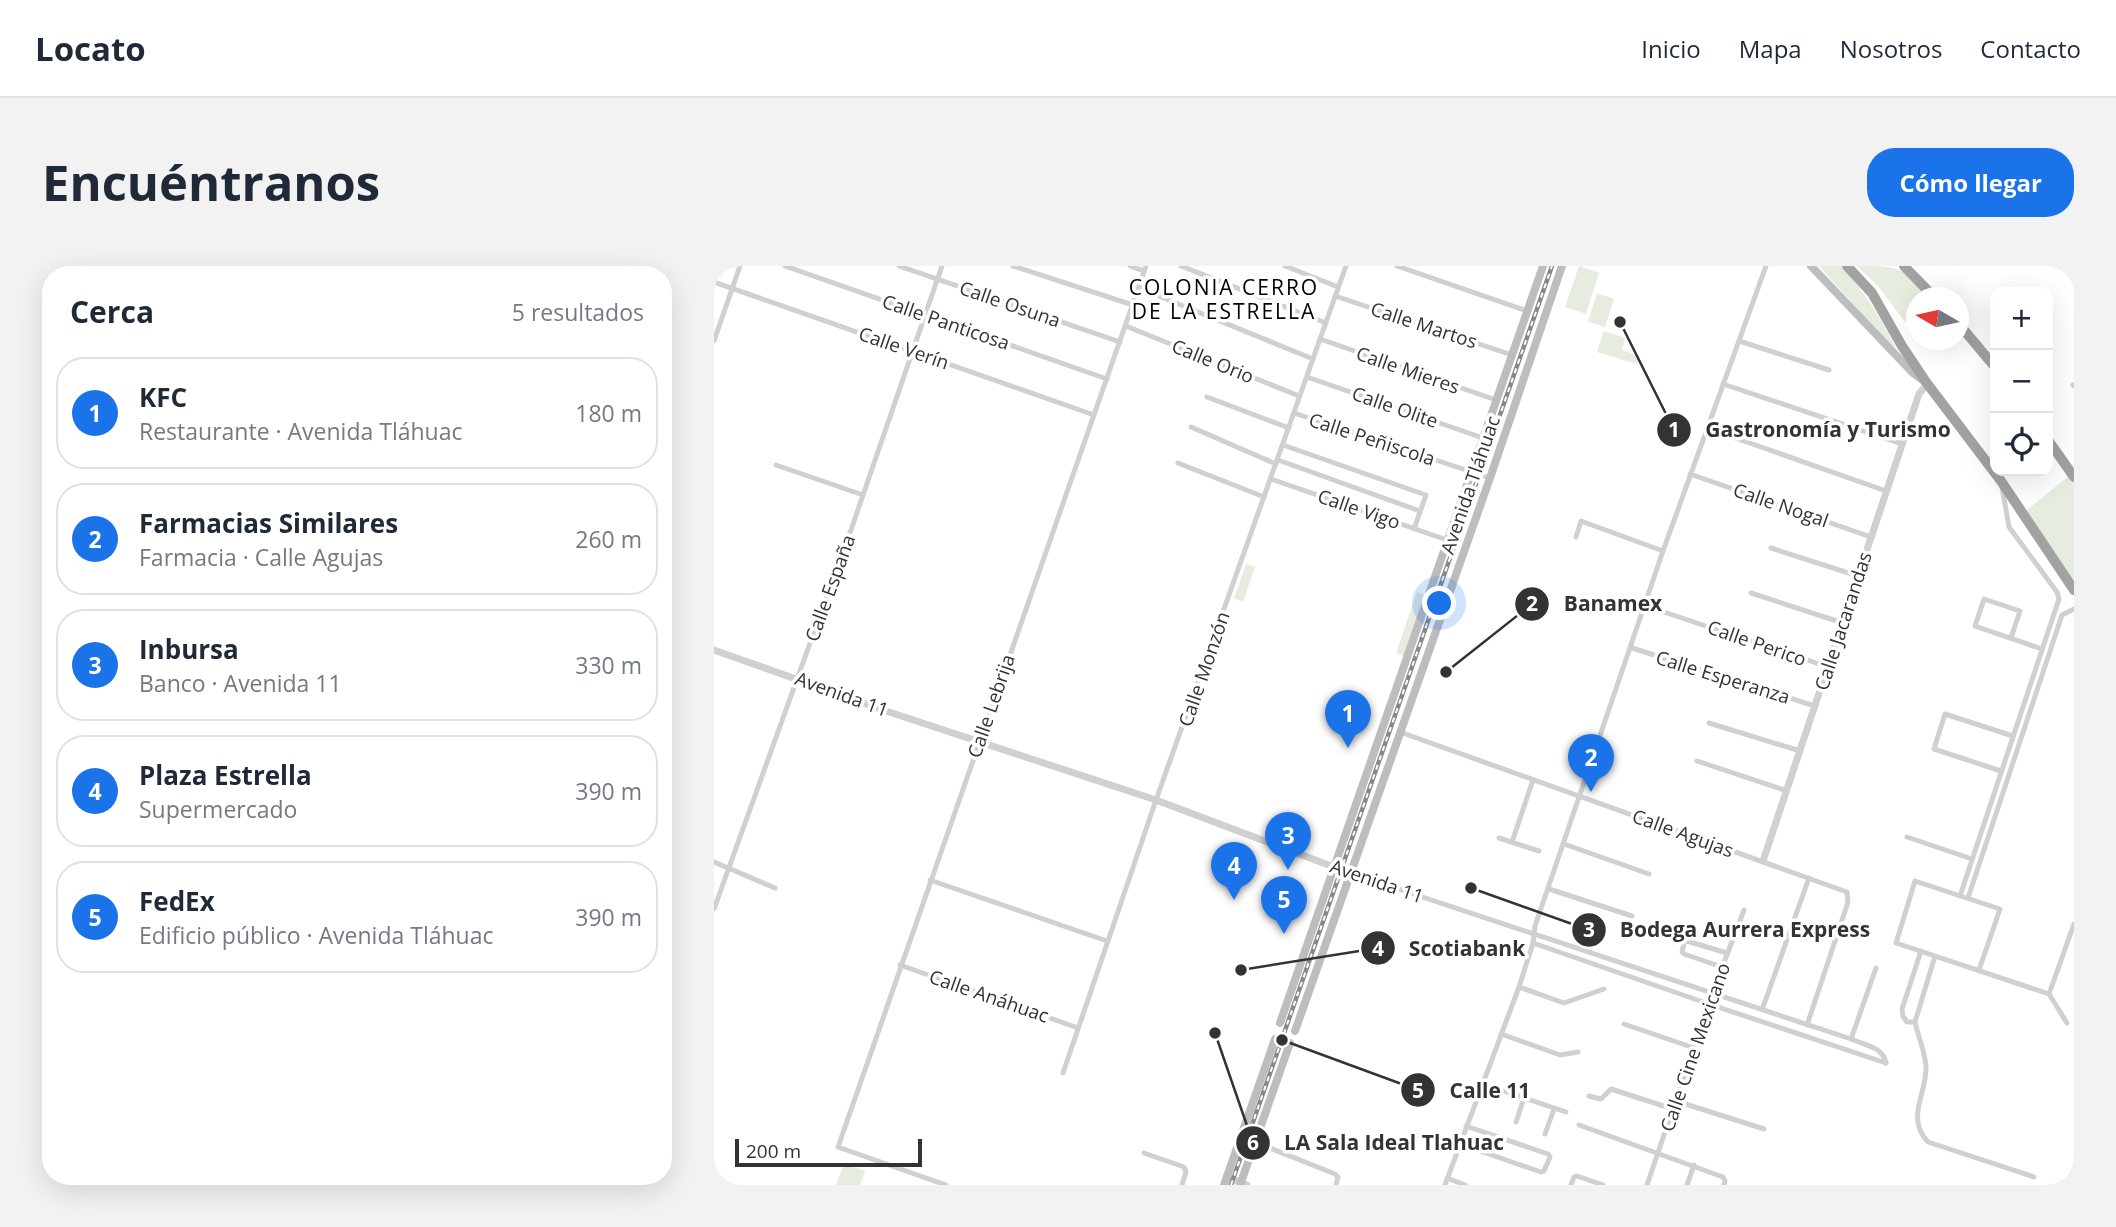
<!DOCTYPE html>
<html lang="es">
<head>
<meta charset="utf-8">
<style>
  body { margin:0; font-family:"Open Sans",sans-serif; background:#f2f2f3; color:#1f2937 }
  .controls { position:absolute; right:21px; top:21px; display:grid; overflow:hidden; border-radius:14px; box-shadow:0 7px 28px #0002 }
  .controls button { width:63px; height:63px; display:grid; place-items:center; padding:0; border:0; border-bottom:2px solid #e0e1e3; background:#fff; color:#1f2937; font:35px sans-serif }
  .compass { position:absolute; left:1192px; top:21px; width:63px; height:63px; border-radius:50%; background:#fff; box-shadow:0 7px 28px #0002; rotate:279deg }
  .scale { position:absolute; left:21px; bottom:18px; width:187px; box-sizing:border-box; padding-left:7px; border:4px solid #333; border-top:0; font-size:19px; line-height:24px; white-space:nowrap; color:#333; -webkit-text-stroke:5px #fff; paint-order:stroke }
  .you { position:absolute; left:726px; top:338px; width:24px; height:24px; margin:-18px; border:5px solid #fff; border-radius:50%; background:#1a73e8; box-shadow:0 0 0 10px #1a73e833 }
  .badge { display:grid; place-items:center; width:46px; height:46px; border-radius:50%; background:#1a73e8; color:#fff; font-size:23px; font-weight:700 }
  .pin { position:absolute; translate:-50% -58px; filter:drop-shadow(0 2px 4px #0008) }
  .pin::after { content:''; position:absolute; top:37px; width:24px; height:21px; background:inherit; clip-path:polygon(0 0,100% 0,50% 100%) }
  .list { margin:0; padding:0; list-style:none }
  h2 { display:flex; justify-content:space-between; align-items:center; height:91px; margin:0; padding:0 28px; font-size:30px }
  h2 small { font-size:23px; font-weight:400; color:#747a83 }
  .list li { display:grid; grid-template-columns:46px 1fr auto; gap:21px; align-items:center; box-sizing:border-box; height:112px; margin:0 14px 14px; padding:0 14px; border:2px solid #e0e1e3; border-radius:28px }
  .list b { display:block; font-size:26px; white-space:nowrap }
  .list p { margin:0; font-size:23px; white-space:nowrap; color:#747a83 }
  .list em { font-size:23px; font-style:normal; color:#747a83 }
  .icon { flex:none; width:38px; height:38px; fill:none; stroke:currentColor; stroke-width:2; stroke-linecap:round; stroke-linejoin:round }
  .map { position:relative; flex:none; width:1360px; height:919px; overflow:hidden; border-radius:28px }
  header { display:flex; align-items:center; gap:42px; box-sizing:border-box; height:98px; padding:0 35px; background:#fff; border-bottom:2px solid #e0e1e3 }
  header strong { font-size:33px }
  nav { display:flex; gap:38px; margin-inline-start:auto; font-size:24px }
  .intro { display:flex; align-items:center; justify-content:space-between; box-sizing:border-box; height:168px; padding:0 42px }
  h1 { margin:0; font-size:49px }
  .button { padding:18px 32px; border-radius:28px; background:#1a73e8; color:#fff; font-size:24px; font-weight:700 }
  main { display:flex; gap:42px; padding:0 42px }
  aside { flex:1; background:#fff; border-radius:28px; box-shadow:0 7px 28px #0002 }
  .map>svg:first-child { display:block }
  .green { fill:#e6ecdf }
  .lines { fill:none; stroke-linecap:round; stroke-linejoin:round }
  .minor { stroke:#d0d0d0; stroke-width:5 }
  .tertiary { stroke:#d0d0d0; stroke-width:7 }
  .secondary { stroke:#bdbdbd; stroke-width:8 }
  .trunk { stroke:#a2a2a2; stroke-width:10 }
  .rail-casing { stroke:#888; stroke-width:4.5 }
  .rail { stroke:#fff; stroke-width:2; stroke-dasharray:5; stroke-linecap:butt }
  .labels { text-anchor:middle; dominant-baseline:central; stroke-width:7; stroke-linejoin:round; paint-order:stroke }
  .street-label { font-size:19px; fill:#333; stroke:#fff }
  .neighbourhood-label { font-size:21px; letter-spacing:2px; fill:#000; stroke:#fff }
  .leader { fill:none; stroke:#333; stroke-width:2.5 }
  .callout-dot { fill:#333; stroke:#fff; stroke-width:2.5 }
  .mark-label { font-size:21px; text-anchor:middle; font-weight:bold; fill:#fff }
  .callout-label { font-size:21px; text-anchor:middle; font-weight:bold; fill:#333; stroke:#fff; stroke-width:7; stroke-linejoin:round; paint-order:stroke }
</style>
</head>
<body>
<header>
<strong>Locato</strong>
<nav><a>Inicio</a><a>Mapa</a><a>Nosotros</a><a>Contacto</a></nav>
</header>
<div class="intro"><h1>Encuéntranos</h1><a class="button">Cómo llegar</a></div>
<main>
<aside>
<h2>Cerca<small>5 resultados</small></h2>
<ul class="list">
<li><span class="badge">1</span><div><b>KFC</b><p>Restaurante · Avenida Tláhuac</p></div><em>180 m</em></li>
<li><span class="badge">2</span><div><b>Farmacias Similares</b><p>Farmacia · Calle Agujas</p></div><em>260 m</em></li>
<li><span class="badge">3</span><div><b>Inbursa</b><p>Banco · Avenida 11</p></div><em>330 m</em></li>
<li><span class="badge">4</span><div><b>Plaza Estrella</b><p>Supermercado</p></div><em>390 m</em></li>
<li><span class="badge">5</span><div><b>FedEx</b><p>Edificio público · Avenida Tláhuac</p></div><em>390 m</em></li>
</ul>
</aside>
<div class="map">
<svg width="1360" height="919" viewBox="0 0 1360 919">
  <rect width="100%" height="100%" fill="#fff"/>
  <!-- green -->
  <g class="green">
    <path d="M865 0 885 7 872 48 851 41Z"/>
    <path d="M1105 0H1127C1150 25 1167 52 1182 82L1170 72Z"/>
    <path d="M1143 0C1187 0 1184 0 1216 29L1214 31 1202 32V44L1191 56 1164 20Z"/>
    <path d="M883 27 900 33 891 61 874 56Z"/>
    <path d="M890 65 911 72 908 84 925 90 923 98 883 86Z"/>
    <path d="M1357 208 1360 213V315L1312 245Z"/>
    <path d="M532 298 541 301 529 336 520 332Z"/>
    <path d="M703 326 711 329 690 390 682 387Z"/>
    <path d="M130 898 151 905 146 919H122Z"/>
  </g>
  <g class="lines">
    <!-- minor -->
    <g class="minor">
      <path d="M71 0 393 113"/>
      <path d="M185 0 406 76"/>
      <path d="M299 0 419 39"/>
      <path d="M416 0 430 5"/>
      <path d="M467 0 612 57"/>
      <path d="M571 0 624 21"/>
      <path d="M683 0 813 45"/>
      <path d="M0 16 380 149"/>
      <path d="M425 22 599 93"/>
      <path d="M621 30 798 89"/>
      <path d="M412 60 585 130"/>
      <path d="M606 73 782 134"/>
      <path d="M0 75 26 0"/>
      <path d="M1025 75 1115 104"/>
      <path d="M593 111 769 172"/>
      <path d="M1009 118 1188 178"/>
      <path d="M1359 119 1360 120"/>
      <path d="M493 131 575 162"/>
      <path d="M580 147 776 212"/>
      <path d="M477 161 562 198"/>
      <path d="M993 162 1172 225"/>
      <path d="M569 179 712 229 700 263"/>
      <path d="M564 194 706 245"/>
      <path d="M464 197 550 231"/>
      <path d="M62 199 149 229"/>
      <path d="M976 208 1157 271"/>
      <path d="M557 213 733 274"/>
      <path d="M862 271 867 255 949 285"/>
      <path d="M1057 282 1144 310"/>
      <path d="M1037 327 1129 357"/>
      <path d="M932 340 1114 401"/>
      <path d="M1297 372 1306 345 1270 333 1261 360 1328 383"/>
      <path d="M918 382 1101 440"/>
      <path d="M995 457 1086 485"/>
      <path d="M686 466 1133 626 1134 636 1093 759"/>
      <path d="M983 495 1073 525"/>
      <path d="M1287 505 1220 483 1231 448 1299 470"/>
      <path d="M1193 571 1258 593"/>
      <path d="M785 572 825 585"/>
      <path d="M798 576 819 514"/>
      <path d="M850 578 935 608"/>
      <path d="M0 596 61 622"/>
      <path d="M636 607 1137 773C1151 779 1169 781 1172 797"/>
      <path d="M216 614 393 675"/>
      <path d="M835 623 918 650"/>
      <path d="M1246 630 1345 333 1343 326 1295 261 1288 221"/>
      <path d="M1254 632 1348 349 1360 343"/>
      <path d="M0 643 138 261 228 0"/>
      <path d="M819 677 995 738 1172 797"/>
      <path d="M1207 685 1188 743 1189 750 1193 756H1201L1221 690"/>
      <path d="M186 699 364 762"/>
      <path d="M1008 701 970 688 968 686 970 677 973 675 1013 687"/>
      <path d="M1265 704 1286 643 1201 615 1182 677 1335 728 1353 757"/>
      <path d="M805 721 850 737 890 723"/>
      <path d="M1335 728 1360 658"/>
      <path d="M1048 744 1095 612"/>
      <path d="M1201 756C1204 770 1211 786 1212 800 1213 829 1191 851 1214 876L1320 911"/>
      <path d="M910 758 980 782"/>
      <path d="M787 768 846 789 864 786"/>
      <path d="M1137 773 1162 702"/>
      <path d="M349 807 442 534 632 0"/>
      <path d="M769 818 852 846"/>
      <path d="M875 830 887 833 897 823 959 843"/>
      <path d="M962 835 1050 863"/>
      <path d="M802 856 810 832"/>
      <path d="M865 859 1009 911 1011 915 1010 919"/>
      <path d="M528 865 551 880 621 908 624 911 622 919"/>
      <path d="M831 868 840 843"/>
      <path d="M746 878 827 906 830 905 836 891 834 888 752 860"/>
      <path d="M430 887 470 901 472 906 468 919"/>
      <path d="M733 912 751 919"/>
      <path d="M232 919 124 881 432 0"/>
      <path d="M731 919 805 721 819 677 821 660 949 285 1052 0"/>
      <path d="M857 919 860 911 863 910 889 919"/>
      <path d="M933 919 998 728 1030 644"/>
      <path d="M973 919 980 899"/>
    </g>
    <!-- tertiary -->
    <g class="tertiary">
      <path d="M0 384 172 445 442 534 636 607"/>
      <path d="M1049 595 1205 128 1213 118"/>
      <path d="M513 911 533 919"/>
    </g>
    <!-- secondary -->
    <g class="secondary">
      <path d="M1097 0 1199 107 1210 115"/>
      <path d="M566 757 829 0"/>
      <path d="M581 765 776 212 848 0"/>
      <path d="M510 919 561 773"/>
      <path d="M526 919 576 777"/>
    </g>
    <!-- trunk -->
    <g class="trunk">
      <path d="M1133 0 1158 27 1188 80 1212 116 1287 215 1360 324"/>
      <path d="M1190 0 1221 32"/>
      <path d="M1244 57 1281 101"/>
      <path d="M1334 174 1360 211"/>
    </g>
    <defs>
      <path id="rail" d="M517 919 838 0"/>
    </defs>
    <!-- rail casing -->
    <use href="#rail" class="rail-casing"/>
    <!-- rail -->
    <use href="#rail" class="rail"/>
  </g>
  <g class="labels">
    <!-- street labels -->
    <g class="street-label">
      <text transform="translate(296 38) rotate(19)">Calle Osuna</text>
      <text transform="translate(232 56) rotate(19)">Calle Panticosa</text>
      <text transform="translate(710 59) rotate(18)">Calle Martos</text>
      <text transform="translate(190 82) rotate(19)">Calle Verín</text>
      <text transform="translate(499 95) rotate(22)">Calle Orio</text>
      <text transform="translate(694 104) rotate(19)">Calle Mieres</text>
      <text transform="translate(681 141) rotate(19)">Calle Olite</text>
      <text transform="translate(658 173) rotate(18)">Calle Peñiscola</text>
      <text transform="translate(756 219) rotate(-71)">Avenida Tláhuac</text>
      <text transform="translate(1067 239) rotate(19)">Calle Nogal</text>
      <text transform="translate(645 243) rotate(19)">Calle Vigo</text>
      <text transform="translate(116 322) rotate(-70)">Calle España</text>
      <text transform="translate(1129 355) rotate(-72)">Calle Jacarandas</text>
      <text transform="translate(1043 377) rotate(19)">Calle Perico</text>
      <text transform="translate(490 403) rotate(-71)">Calle Monzón</text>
      <text transform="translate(1009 411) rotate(17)">Calle Esperanza</text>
      <text transform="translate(128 428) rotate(20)">Avenida 11</text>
      <text transform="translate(277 440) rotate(-71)">Calle Lebrija</text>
      <text transform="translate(969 567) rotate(20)">Calle Agujas</text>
      <text transform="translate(663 615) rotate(19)">Avenida 11</text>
      <text transform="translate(275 730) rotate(19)">Calle Anáhuac</text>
      <text transform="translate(981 781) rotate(-71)">Calle Cine Mexicano</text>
    </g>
    <!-- neighbourhood labels -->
    <g class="neighbourhood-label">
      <text x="510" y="21">COLONIA CERRO<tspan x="510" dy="24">DE LA ESTRELLA</tspan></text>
    </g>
  </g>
  <!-- callouts -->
  <path class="leader" d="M906 56L960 164M732 406L818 338M757 622L875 664M527 704L664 682M568 774L704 824M501 767L539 877"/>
  <g class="callout-dot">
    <circle cx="906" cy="56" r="7"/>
    <circle cx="732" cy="406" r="7"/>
    <circle cx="757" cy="622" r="7"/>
    <circle cx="527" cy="704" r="7"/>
    <circle cx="568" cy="774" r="7"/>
    <circle cx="501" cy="767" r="7"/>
    <circle cx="960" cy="164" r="18"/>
    <circle cx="818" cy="338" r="18"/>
    <circle cx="875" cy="664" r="18"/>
    <circle cx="664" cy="682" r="18"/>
    <circle cx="704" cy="824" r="18"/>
    <circle cx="539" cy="877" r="18"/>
  </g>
  <g class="mark-label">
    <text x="960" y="171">1</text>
    <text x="818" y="345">2</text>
    <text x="875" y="671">3</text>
    <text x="664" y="690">4</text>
    <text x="704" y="832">5</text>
    <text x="539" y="884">6</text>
  </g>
  <g class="callout-label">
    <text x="1114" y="171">Gastronomía y Turismo</text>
    <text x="899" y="345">Banamex</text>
    <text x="1031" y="671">Bodega Aurrera Express</text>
    <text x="753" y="690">Scotiabank</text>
    <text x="776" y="832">Calle 11</text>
    <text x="680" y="884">LA Sala Ideal Tlahuac</text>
  </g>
</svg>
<div class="controls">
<button>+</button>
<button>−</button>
<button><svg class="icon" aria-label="locate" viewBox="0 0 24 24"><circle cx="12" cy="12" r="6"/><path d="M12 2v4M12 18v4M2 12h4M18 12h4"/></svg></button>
</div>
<svg class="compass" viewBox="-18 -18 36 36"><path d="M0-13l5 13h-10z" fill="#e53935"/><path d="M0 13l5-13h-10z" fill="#747a83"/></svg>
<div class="scale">200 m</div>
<div class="you"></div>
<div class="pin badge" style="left:634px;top:482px">1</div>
<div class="pin badge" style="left:877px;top:526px">2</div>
<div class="pin badge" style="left:574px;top:604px">3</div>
<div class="pin badge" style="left:520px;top:634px">4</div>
<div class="pin badge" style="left:570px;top:668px">5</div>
</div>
</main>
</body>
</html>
